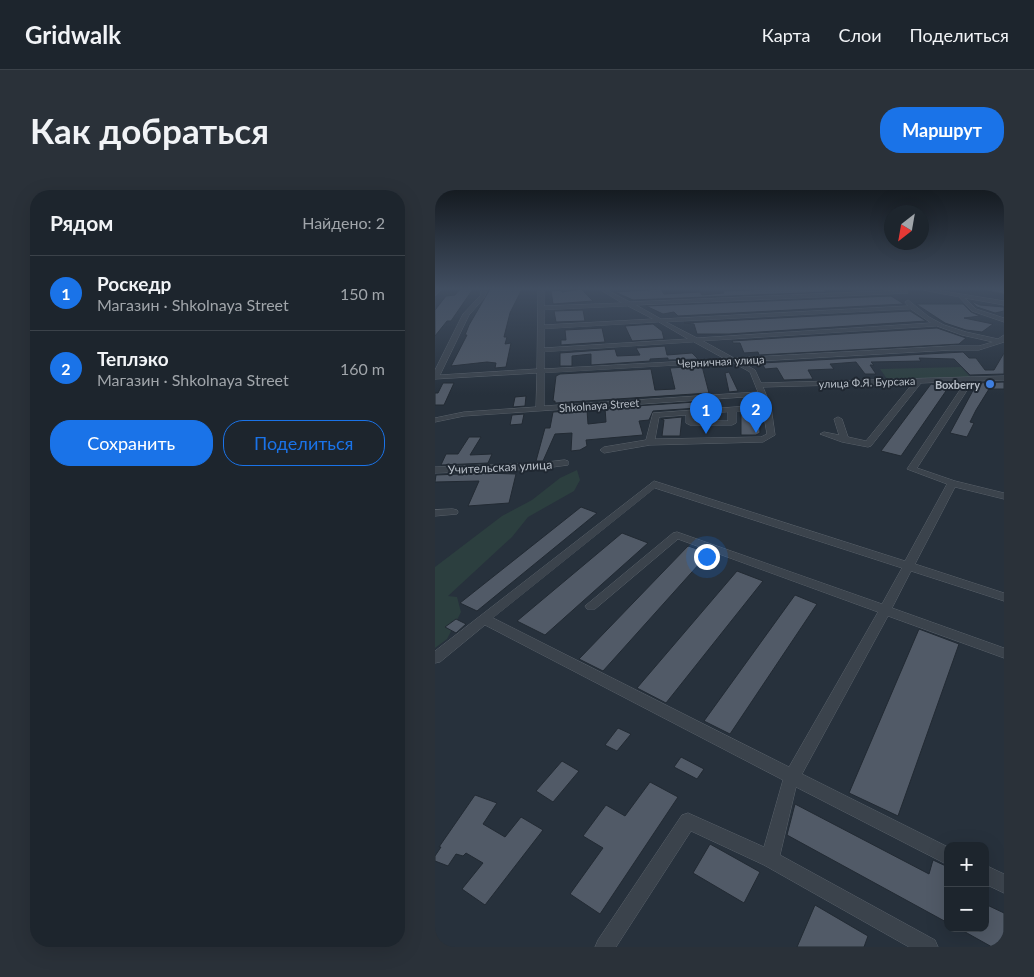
<!DOCTYPE html>
<html lang="ru">
<head>
<meta charset="utf-8">
<style>
  body { margin:0; font-family:Lato,sans-serif; background:#2a3139; color:#f1f3f6 }
  .controls { position:absolute; right:15px; bottom:15px; display:grid; overflow:hidden; border-radius:10px; box-shadow:0 5px 20px #0002 }
  .controls button { width:45px; height:45px; display:grid; place-items:center; padding:0; border:0; border-bottom:1px solid #3b4249; background:#1d252d; color:#f1f3f6; font:25px sans-serif }
  .compass { position:absolute; left:449px; top:15px; width:45px; height:45px; border-radius:50%; background:#1d252d; box-shadow:0 5px 20px #0002; rotate:211deg }
  .you { position:absolute; left:271px; top:366px; width:18px; height:18px; margin:-12px; border:4px solid #fff; border-radius:50%; background:#1a73e8; box-shadow:0 0 0 8px #1a73e833 }
  .badge { display:grid; place-items:center; width:32px; height:32px; border-radius:50%; background:#1a73e8; color:#fff; font-size:16px; font-weight:700 }
  .pin { position:absolute; translate:-50% -41px; filter:drop-shadow(0 1px 2px #0008) }
  .pin::after { content:''; position:absolute; top:26px; width:18px; height:15px; background:inherit; clip-path:polygon(0 0,100% 0,50% 100%) }
  .list { margin:0; padding:0; list-style:none }
  h2 { display:flex; justify-content:space-between; align-items:center; height:65px; margin:0; padding:0 20px; font-size:21px }
  h2 small { font-size:16px; font-weight:400; color:#a0a5aa }
  .list li { display:grid; grid-template-columns:32px 1fr auto; gap:15px; align-items:center; box-sizing:border-box; height:75px; padding:0 20px; border-top:1px solid #3b4249 }
  .list b { display:block; font-size:19px; white-space:nowrap }
  .list p { margin:0; font-size:16px; white-space:nowrap; color:#a0a5aa }
  .list em { font-size:16px; font-style:normal; color:#a0a5aa }
  .actions { display:flex; gap:10px; padding:15px 20px }
  .actions a { flex:1; padding:11px 0; border:1px solid #1a73e8; border-radius:20px; text-align:center; font-size:18px; color:#1a73e8 }
  .actions .main { background:#1a73e8; color:#fff }
  .map { position:relative; flex:none; width:569px; height:757px; overflow:hidden; border-radius:20px }
  header { display:flex; align-items:center; gap:30px; box-sizing:border-box; height:70px; padding:0 25px; background:#1d252d; border-bottom:1px solid #3b4249 }
  header strong { font-size:24px }
  nav { display:flex; gap:28px; margin-inline-start:auto; font-size:18px }
  .intro { display:flex; align-items:center; justify-content:space-between; box-sizing:border-box; height:120px; padding:0 30px }
  h1 { margin:0; font-size:35px }
  .button { padding:12px 22px; border-radius:20px; background:#1a73e8; color:#fff; font-size:18px; font-weight:700 }
  main { display:flex; gap:30px; padding:0 30px }
  aside { flex:1; background:#1d252d; border-radius:20px; box-shadow:0 5px 20px #0002 }
  .map>svg:first-child { display:block }
  .green { fill:#2c3f3f }
  .building { fill:#515a67; stroke:#222a33 }
  .lines { fill:none; stroke-linecap:round; stroke-linejoin:round }
  .minor-casing { stroke:#59616a; stroke-width:1 }
  .major-casing { stroke:#444c55; stroke-width:1 }
  .minor { fill:#3b434c; fill-rule:evenodd }
  .major { fill:#59626c; fill-rule:evenodd }
  .shop-dot { fill:#3f7fe0; stroke:#202832; stroke-width:2 }
  .labels { text-anchor:middle; dominant-baseline:central; stroke-width:4; stroke-linejoin:round; paint-order:stroke }
  .far-street-label { font-size:11px; fill:#b7bec7; stroke:#202832 }
  .far-poi-label { font-size:11px; font-weight:bold; fill:#b7bec7; stroke:#202832; text-anchor:end }
  .street-label { font-size:12px; fill:#b7bec7; stroke:#202832 }
</style>
</head>
<body>
<header>
<strong>Gridwalk</strong>
<nav><a>Карта</a><a>Слои</a><a>Поделиться</a></nav>
</header>
<div class="intro"><h1>Как добраться</h1><a class="button">Маршрут</a></div>
<main>
<aside>
<h2>Рядом<small>Найдено: 2</small></h2>
<ul class="list">
<li><span class="badge">1</span><div><b>Роскедр</b><p>Магазин · Shkolnaya Street</p></div><em>150 m</em></li>
<li><span class="badge">2</span><div><b>Теплэко</b><p>Магазин · Shkolnaya Street</p></div><em>160 m</em></li>
</ul>
<div class="actions"><a class="main">Сохранить</a><a>Поделиться</a></div>
</aside>
<div class="map">
<svg width="569" height="757" viewBox="0 0 569 757">
  <rect width="100%" height="100%" fill="#27313c"/>
  <!-- green -->
  <g class="green">
    <path d="M526 177 535 187 452 189 445 179Z"/>
    <path d="M142 280 145 290 139 301 93 327 77 347 13 406 22 407 26 422 12 449 0 458V377L67 326 97 310 125 288Z"/>
  </g>
  <!-- building -->
  <g class="building">
    <path d="M25 99H38L16 131H12L0 146V120L11 106 20 105Z"/>
    <path d="M55 99H87L75 123 69 147H72L70 154 76 153 71 177 60 178 61 173 52 172 16 176 32 145H30L34 135Z"/>
    <path d="M146 99 158 111 118 114 116 101 126 100 127 102Z"/>
    <path d="M226 99 229 104 265 102 267 105 289 103 288 101 334 99H389L391 102 198 110 180 102Z"/>
    <path d="M456 106 469 114 243 126 239 122 228 124 211 116Z"/>
    <path d="M536 111 545 115 569 117V121L560 123 542 117Z"/>
    <path d="M481 114H528L536 122 545 126 529 128 558 134 547 142 531 140 510 133Z"/>
    <path d="M148 120 150 131 121 132 119 121Z"/>
    <path d="M475 121 491 131 294 144H262L259 134 249 133Z"/>
    <path d="M218 134 227 141 229 149 197 151 190 136Z"/>
    <path d="M167 138 170 152 126 155V150H131L130 140Z"/>
    <path d="M502 138 531 148 524 154 324 165 323 162 309 163 305 153H298L297 151Z"/>
    <path d="M230 156 232 165 257 163 263 169 233 170V168L215 169V171L156 175V164L137 166V176H125V163L180 159 182 166 205 165 201 158Z"/>
    <path d="M528 162 534 168H541L550 180H559L569 163V184L535 185 519 169 484 168 486 171 436 172 439 175H435L441 184H430L421 172 395 174 399 179 373 180 378 189 349 190 342 178 330 179 327 173Z"/>
    <path d="M267 176 274 203 120 213V211H118L121 186 125 184 216 179 220 200 240 199 235 178Z"/>
    <path d="M294 182 303 201 294 202 290 183Z"/>
    <path d="M569 192V199H554L541 220 535 232 539 233 532 247 515 243 542 193Z"/>
    <path d="M8 193H19L9 215H0V203H3Z"/>
    <path d="M496 194 513 198 466 266 446 261Z"/>
    <path d="M91 206 90 216 78 217 80 207Z"/>
    <path d="M276 211 278 217 218 221 214 230 204 231 208 245 151 250 152 256 145 260 136 261 137 243 120 244 108 271H101L110 238H115L118 222 152 220 153 234 171 232 170 218Z"/>
    <path d="M324 222 325 243 321 245H306V224Z"/>
    <path d="M89 224 87 234 75 235 77 225Z"/>
    <path d="M247 227 245 246H227L229 230 226 229Z"/>
    <path d="M34 247H46L35 265 57 264 53 273 6 275 11 264H23Z"/>
    <path d="M49 283 81 284 74 313 33 316 44 291 0 292 1 285Z"/>
    <path d="M146 317 162 323 42 421 25 413Z"/>
    <path d="M187 343 213 353 110 445 82 431Z"/>
    <path d="M253 356 274 363 168 481 144 469Z"/>
    <path d="M302 381 328 391 231 513 202 498Z"/>
    <path d="M360 405 382 414 295 544 269 531Z"/>
    <path d="M21 429 31 434 21 443 10 437Z"/>
    <path d="M484 439 524 454 463 626 414 603Z"/>
    <path d="M183 538 196 544 182 561 170 555Z"/>
    <path d="M246 567 269 579 262 589 239 577Z"/>
    <path d="M127 571 144 581 118 612 101 601Z"/>
    <path d="M215 592 243 607 165 724 135 704 168 658 148 646 171 615 190 626Z"/>
    <path d="M40 605 62 613 48 634 70 647 86 627 108 640 50 715 27 699 48 673 31 663 28 666 21 664 13 676 0 671V666L6 657H4Z"/>
    <path d="M360 614 494 684 498 670 513 677V733L352 645Z"/>
    <path d="M275 654 325 682 309 713 258 683Z"/>
    <path d="M550 714 569 723V757H557L523 738H550Z"/>
    <path d="M380 715 433 746 429 757H362Z"/>
  </g>
  <g class="lines">
    <defs>
      <g id="minor">
        <path d="M2 99H7L0 106V101Z"/>
        <path d="M47 99H53L49 108 34 125 5 185 102 179 103 99H109V116L187 113 164 99H170L195 112 471 100 473 103 201 115 226 129 473 116 470 112 473 110 494 127 509 135 531 142 563 149 569 145V152L544 160H516L306 172 320 180 326 193 569 186V190L538 191 482 278 520 291 569 303V309L520 297 480 374 569 403V411L476 381 457 418 569 458V468L453 426 367 584 513 657V675L361 597 345 665 500 750 503 757H474L329 675 256 641 181 757H160L163 750 247 625 253 623 329 657 348 590 50 435 5 472 0 473V461L219 291 470 371 512 294 472 279 531 191 486 193 436 256 433 257 407 252 385 244 389 242 404 245 399 229 403 227 407 229 413 247 431 251 478 193 328 197 336 217 340 245 328 252 215 255 169 263 165 260 169 257 211 250 218 223 327 215 324 206 29 226 0 232V228L29 222 101 217 102 183 0 189V180L28 124 45 106ZM193 116 218 129 109 135V120ZM476 119 496 133 262 148 231 132ZM224 132 253 149 109 158V139ZM502 136 527 145 558 152 544 156H516L299 168 268 151ZM259 152 290 169 109 179V162ZM297 172 315 182 323 202 109 216V183ZM328 220 332 244 326 247 220 249 224 227 251 225V233L255 235H297L301 233V222ZM293 222V231H259V225ZM220 298 467 378 447 414 242 342 238 343 150 416 152 419H160L243 349 443 422 354 577 58 428Z"/>
        <path d="M483 99H495L569 111V115L530 108 541 119 569 128V132L537 121 524 107Z"/>
        <path d="M130 270 133 271V275L103 279 0 283V277L103 273Z"/>
        <path d="M18 319 22 320 23 322 22 324 0 326V320Z"/>
        <path d="M550 675 569 684V703L550 694Z"/>
      </g>
      <path id="major" d="M548 99H569V103Z"/>
    </defs>
    <!-- minor casing -->
    <use href="#minor" class="minor-casing"/>
    <!-- major casing -->
    <use href="#major" class="major-casing"/>
    <!-- minor -->
    <use href="#minor" class="minor"/>
    <!-- major -->
    <use href="#major" class="major"/>
  </g>
  <!-- sky -->
  <linearGradient id="sky" x2="0" y2="1"><stop stop-color="#151b21"/><stop offset="0.48" stop-color="#414e61"/><stop offset="1" stop-color="#414e61" stop-opacity="0"/></linearGradient>
  <rect width="569" height="205" fill="url(#sky)"/>
  <!-- markers -->
  <circle class="shop-dot" cx="555" cy="194" r="5"/>
  <g class="labels">
    <!-- far-street labels -->
    <g class="far-street-label">
      <text transform="translate(286 171) rotate(-3)">Черничная улица</text>
      <text transform="translate(432 192) rotate(-2)">улица Ф.Я. Бурсака</text>
      <text transform="translate(164 215) rotate(-4)">Shkolnaya Street</text>
    </g>
    <!-- far-poi labels -->
    <g class="far-poi-label">
      <text x="545" y="194">Boxberry</text>
    </g>
    <!-- street labels -->
    <g class="street-label">
      <text transform="translate(65 277) rotate(-3)">Учительская улица</text>
    </g>
  </g>
</svg>
<div class="controls">
<button>+</button>
<button>−</button>
</div>
<svg class="compass" viewBox="-18 -18 36 36"><path d="M0-13l5 13h-10z" fill="#e53935"/><path d="M0 13l5-13h-10z" fill="#a0a5aa"/></svg>
<div class="you"></div>
<div class="pin badge" style="left:271px;top:244px">1</div>
<div class="pin badge" style="left:321px;top:243px">2</div>
</div>
</main>
</body>
</html>
